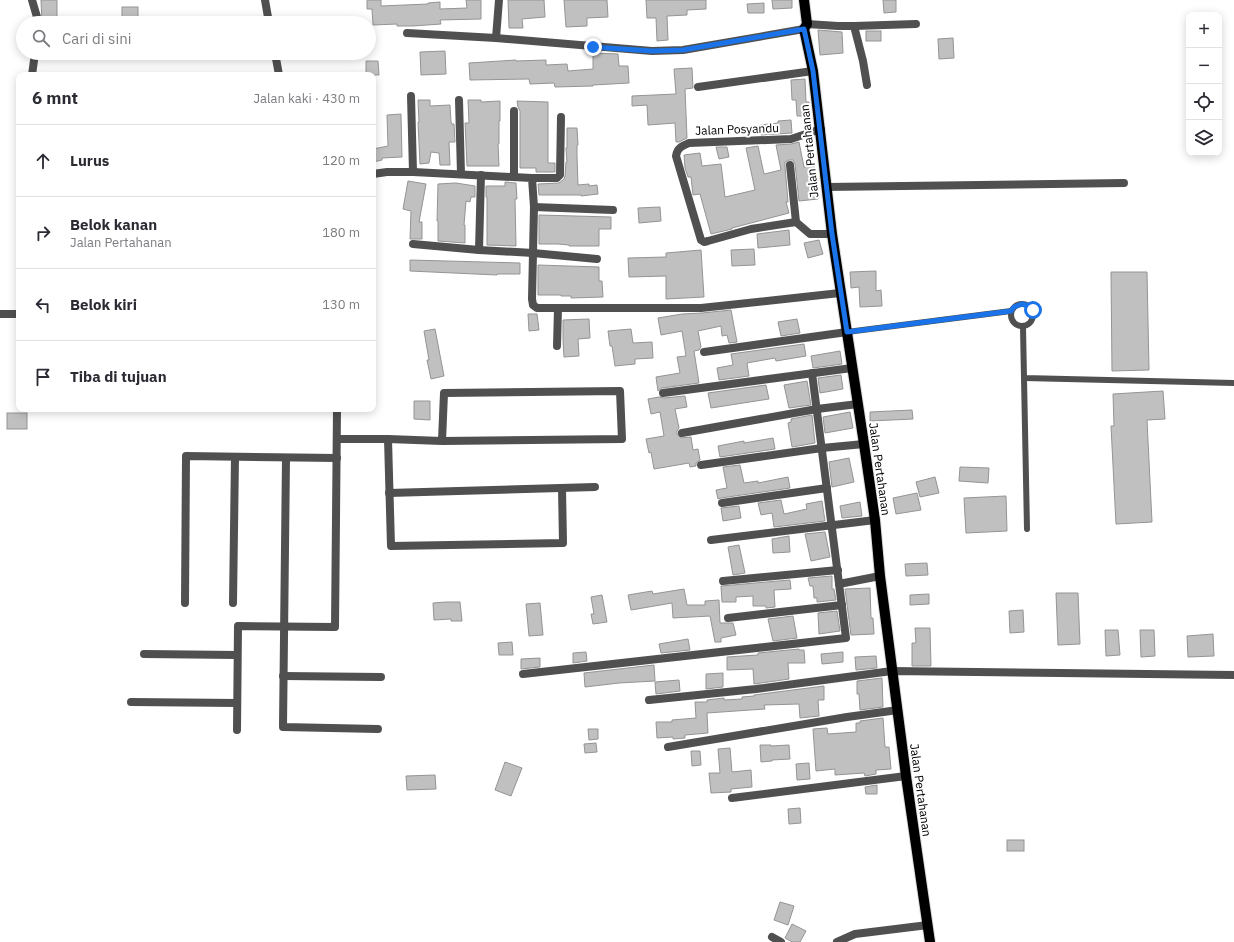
<!DOCTYPE html>
<html lang="id">
<head>
<meta charset="utf-8">
<style>
  body { margin:0; font-family:"IBM Plex Sans",sans-serif; background:#f2f2f3; color:#2b2b33 }
  .controls { position:absolute; right:12px; top:12px; display:grid; overflow:hidden; border-radius:8px; box-shadow:0 2px 10px #0003 }
  .controls button { width:36px; height:36px; display:grid; place-items:center; padding:0; border:0; border-bottom:1px solid #e1e1e2; background:#fff; color:#2b2b33; font:20px sans-serif }
  .stop { position:absolute; width:12px; height:12px; margin:-9px; border:3px solid #1a73e8; border-radius:50%; background:#fff }
  .stop.end { background:#1a73e8; border-color:#fff; box-shadow:0 1px 4px #0008 }
  .list { margin:0; padding:0; list-style:none }
  h2 { display:flex; justify-content:space-between; align-items:center; height:52px; margin:0; padding:0 16px; font-size:17px }
  h2 small { font-size:13px; font-weight:400; color:#7c7c81 }
  .list li { display:grid; grid-template-columns:26px 1fr auto; gap:12px; align-items:center; box-sizing:border-box; height:72px; padding:0 16px; border-top:1px solid #e1e1e2 }
  .list b { display:block; font-size:15px; white-space:nowrap }
  .list p { margin:0; font-size:13px; white-space:nowrap; color:#7c7c81 }
  .list em { font-size:13px; font-style:normal; color:#7c7c81 }
  .icon { flex:none; width:22px; height:22px; fill:none; stroke:currentColor; stroke-width:2; stroke-linecap:round; stroke-linejoin:round }
  .map { position:relative; flex:none; width:1234px; height:942px; overflow:hidden }
  .search { position:absolute; background:#fff; box-shadow:0 2px 10px #0003; left:16px; top:16px; width:360px; height:44px; display:flex; align-items:center; gap:10px; box-sizing:border-box; padding:0 14px; border-radius:22px; color:#7c7c81; font-size:15px }
  .panel { position:absolute; background:#fff; box-shadow:0 2px 10px #0003; left:16px; top:72px; width:360px; height:340px; border-radius:8px }
  .map>svg:first-child { display:block }
  .building { fill:#c0c0c0; stroke:#949494 }
  .lines { fill:none; stroke-linecap:round; stroke-linejoin:round }
  .primary-casing { stroke:#dbdbdb; stroke-width:12 }
  .lane { stroke:#505050; stroke-width:6 }
  .street { stroke:#505050; stroke-width:8 }
  .primary { stroke:#000; stroke-width:10 }
  .route { stroke:#1a73e8; stroke-width:5 }
  .labels { text-anchor:middle; dominant-baseline:central; stroke-width:4; stroke-linejoin:round; paint-order:stroke }
  .street-label { font-size:12px; fill:#000; stroke:#fff }
</style>
</head>
<body>
<div class="map">
<svg width="1234" height="942" viewBox="0 0 1234 942">
  <rect width="100%" height="100%" fill="#fff"/>
  <!-- building -->
  <g class="building">
    <path d="M41 0H57V23H42Z"/>
    <path d="M367 0H381V6L428 4V3L440 2V9L467 8 466 0H481V19L440 20 441 24 413 26H397V24L373 25 372 9H367Z"/>
    <path d="M508 0H544L545 17 522 19 523 28H509Z"/>
    <path d="M564 0H607L608 17 587 18V26L566 27Z"/>
    <path d="M646 0H706V9L687 10V15L667 16 668 40 657 41 656 18H647Z"/>
    <path d="M772 0H792V8L773 9Z"/>
    <path d="M883 0H896V12L884 13Z"/>
    <path d="M764 3V13H748L747 4Z"/>
    <rect x="122" y="7" width="16" height="16"/>
    <path d="M818 30 842 32 843 53 820 55Z"/>
    <rect x="866" y="31" width="15" height="10"/>
    <path d="M953 38 954 58 939 59 938 39Z"/>
    <path d="M445 51 446 74 421 75 420 52Z"/>
    <path d="M593 53 618 54 619 66H628L629 83 593 85V86L555 87 554 83 530 84 529 79 470 80 469 63 516 60V61L546 60V65L567 64 568 71 593 69Z"/>
    <path d="M366 61H378L379 75H366Z"/>
    <path d="M692 68 693 88 685 89 687 138 679 142H676L675 123 648 125 647 105 632 106V96L676 94 674 69Z"/>
    <path d="M805 79 806 102H809V116H797L796 100H792L791 80Z"/>
    <path d="M418 100H430V106L450 105 451 122 452 124H454L455 142H449L450 165H440L439 153 431 152 429 163 420 164 418 122H419Z"/>
    <path d="M468 100H481V102L500 101V121H499V144H498L499 166H467L465 123H469Z"/>
    <path d="M517 101 548 102V163H555V172H536V168H520V111L518 107Z"/>
    <path d="M401 114 402 157 382 158V160L373 162V149L388 146 387 115Z"/>
    <path d="M791 120 792 133 761 135 760 125 778 123V121Z"/>
    <path d="M567 128H577L578 145H577V156L578 185 589 184V186L597 185 598 194 581 196V195H539L538 184 559 183 564 179 565 176 566 162H567L566 148H567Z"/>
    <path d="M799 142 804 167 814 165 818 199 799 201 795 164 793 160H789L785 162V166L788 202H786L789 213 732 228V229L711 234 700 194 693 195 691 177H688L685 168 684 155 700 153 702 166 721 164 725 197 755 190 746 148 758 146 764 174 781 170 776 145 791 144Z"/>
    <path d="M716 147H727L729 157 719 159Z"/>
    <path d="M408 181 426 184 419 222H422V239H410L411 211 403 209Z"/>
    <path d="M505 182 516 183 517 199H515L516 246 487 245V197H486V186H505Z"/>
    <path d="M455 183H456L475 186V197H471L470 202 466 201 464 225H465V243L438 241V221H437L438 184Z"/>
    <path d="M660 207 661 221 639 223 638 208Z"/>
    <path d="M539 215 611 217V229H599V246H569V245L558 244H539Z"/>
    <path d="M789 230 790 245 758 248 757 234Z"/>
    <path d="M819 240 823 254 808 258 804 243Z"/>
    <path d="M754 249 755 265 732 266 731 250Z"/>
    <path d="M701 250 704 297 666 299V276L629 277 628 258 666 257V253Z"/>
    <path d="M410 260 520 263V274H497V275L410 271Z"/>
    <path d="M538 265 599 267V281H602L603 297 571 298V296H561V295H538Z"/>
    <path d="M876 271V291L881 290 882 306 860 307 859 287 851 288 850 272Z"/>
    <path d="M1111 272H1147L1149 370 1112 371Z"/>
    <path d="M731 310 737 342 729 343 727 335 722 336 721 326 698 331 701 347 699 350 694 351 699 383 662 388 658 391 656 377 680 373 677 357 686 356 682 331 661 335 658 318 682 314 702 313Z"/>
    <path d="M528 314H537L539 330 529 331Z"/>
    <path d="M589 319 590 338 578 339 579 356 564 357 563 340V320Z"/>
    <path d="M797 319 800 333 781 336 778 322Z"/>
    <path d="M435 329 444 376 431 379 427 360H429L424 331Z"/>
    <path d="M631 329 633 343 652 342 653 358 635 359V364L615 366 612 346H610L608 331Z"/>
    <path d="M804 344 806 356 776 361 775 358 747 363 749 376 719 380 717 368 733 365 731 354Z"/>
    <path d="M840 351 842 364 813 368 811 356Z"/>
    <path d="M841 375 843 389 820 393 818 378Z"/>
    <path d="M807 381 811 405 789 408 784 385Z"/>
    <path d="M766 385 769 399 711 408 708 393Z"/>
    <path d="M1163 391 1165 419 1147 420 1152 522 1116 524 1111 426H1114L1113 394Z"/>
    <path d="M685 396 687 407 675 409 679 428 677 431V434L681 438 691 437 693 450 698 449 700 460 696 463V466L690 467 689 463 654 469 651 452 649 453 646 439 664 436 660 412 651 414 648 399 659 397 664 398Z"/>
    <path d="M414 401H430V420L414 419Z"/>
    <path d="M912 410 913 419 870 421V412Z"/>
    <path d="M850 412 853 428 825 433 823 417Z"/>
    <rect x="7" y="413" width="20" height="16"/>
    <path d="M812 415 815 443 792 447 788 423 791 422V419Z"/>
    <path d="M773 438 775 449 720 457 718 446 744 441V443Z"/>
    <path d="M849 458 854 482 832 487 829 462Z"/>
    <path d="M740 465 744 483 758 481V483L788 477 790 488 721 498 718 499 716 490 727 488 723 467Z"/>
    <path d="M960 467 989 468 988 483 959 481Z"/>
    <path d="M935 477 939 493 920 497 916 482Z"/>
    <path d="M917 493 921 510 896 514 893 498Z"/>
    <path d="M1006 496 1007 531 966 533 964 498Z"/>
    <path d="M781 500 784 514 807 509 806 504 822 501 825 521 774 527 772 513 761 515 758 503Z"/>
    <path d="M860 502 862 516 842 518 840 506Z"/>
    <path d="M739 506 741 518 723 521 721 508Z"/>
    <path d="M825 532 830 557 811 561 805 534Z"/>
    <path d="M789 536 790 552 773 553 772 539Z"/>
    <path d="M739 545 745 573 733 575 728 547Z"/>
    <path d="M927 563 928 575 906 576 905 564Z"/>
    <path d="M832 576V589H834L836 600 817 602V598H814L813 586H810L808 578Z"/>
    <path d="M790 580 791 589 774 590 775 607 766 608V606H753V596L736 597V602H722L721 586Z"/>
    <path d="M870 588 871 618H873L874 634 851 635 845 589Z"/>
    <path d="M684 589 687 605H705V601L719 600 720 623H733L736 635 721 638V642H715L710 616 673 618 672 603 631 610 628 595 652 591 653 594Z"/>
    <path d="M1056 593H1078L1080 644 1058 645Z"/>
    <path d="M929 594V604L910 605V595Z"/>
    <path d="M602 595 607 622 593 624 591 614H594L591 597Z"/>
    <path d="M446 602H460L462 621H451V619L434 620 433 603Z"/>
    <path d="M540 603 543 635 529 636 526 604Z"/>
    <path d="M1023 610 1024 632 1010 633 1009 611Z"/>
    <path d="M837 611 840 631 819 634 818 613Z"/>
    <path d="M793 616 797 638 773 641 768 619Z"/>
    <path d="M915 628H930L931 666H912V643H916Z"/>
    <path d="M1105 630H1118L1120 655 1106 656Z"/>
    <path d="M1140 630H1154L1155 656 1141 657Z"/>
    <path d="M1213 634 1214 656 1188 657 1187 636Z"/>
    <path d="M688 639 690 650 661 653 659 644Z"/>
    <path d="M512 642 513 655H499L498 643Z"/>
    <path d="M799 649V650H804L805 663H788L789 679 754 684 753 669 727 670V657L758 655V653Z"/>
    <path d="M586 652 587 661 573 663V653Z"/>
    <path d="M843 652V662L822 664 821 654Z"/>
    <path d="M876 656 877 668 856 670 855 657Z"/>
    <path d="M540 658V667L521 669V659Z"/>
    <path d="M654 665 655 681 619 683 585 687 584 673Z"/>
    <path d="M723 673V687L706 689V674Z"/>
    <path d="M882 678 883 707 860 710 859 694H857V681Z"/>
    <path d="M679 680 680 691 656 694 655 682Z"/>
    <path d="M824 686V700H818L819 716 800 718 799 704 764 705 765 709 707 713 708 733 685 735V738L673 739V737L657 738 656 722H672V720L696 718 695 702H707V700L724 698V700L742 699V697L754 696V695Z"/>
    <path d="M883 718 885 747H889L891 769 876 770V774L865 776 864 773 835 775V769L816 771 813 729 827 728 828 734 856 732V723H860V721Z"/>
    <path d="M588 729H598V739L589 740Z"/>
    <path d="M596 743 597 752 585 753 584 744Z"/>
    <path d="M760 745H771V746L789 745 790 759 772 760V761L761 762Z"/>
    <path d="M730 748 732 772 751 770 752 787 731 789V792L711 793 709 773H720L718 749Z"/>
    <path d="M691 751H700L701 765 692 766Z"/>
    <path d="M505 762 522 768 511 796 495 790Z"/>
    <path d="M809 763 810 779 797 780 796 764Z"/>
    <path d="M435 775 436 789 407 790 406 776Z"/>
    <path d="M877 785V794H866L865 787Z"/>
    <path d="M800 808 801 823 789 824 788 809Z"/>
    <rect x="1007" y="840" width="17" height="11"/>
    <path d="M780 902 794 906 788 925 774 920Z"/>
    <path d="M792 924 806 931 800 942H792L785 938Z"/>
  </g>
  <g class="lines">
    <defs>
      <path id="primary" d="M804 0 807 24 804 29 813 71 832 234 864 444 875 520 880 576 906 776 930 942"/>
    </defs>
    <!-- primary casing -->
    <use href="#primary" class="primary-casing"/>
    <!-- lane -->
    <g class="lane">
      <circle cx="1022" cy="315" r="11"/>
      <path d="M1023 327 1024 378 1234 383"/>
      <path d="M847 332 1011 311"/>
      <path d="M1024 378 1027 529"/>
    </g>
    <!-- street -->
    <g class="street">
      <path d="M32 0 37 17 36 23"/>
      <path d="M265 0 269 23"/>
      <path d="M807 24 838 26H854L863 61 867 85"/>
      <path d="M854 26 916 24"/>
      <path d="M407 33 496 38 652 51 683 50 804 29"/>
      <path d="M496 38 499 0"/>
      <path d="M275 53 279 75"/>
      <path d="M32 75 35 53"/>
      <path d="M698 87 813 71"/>
      <path d="M411 96 413 172"/>
      <path d="M459 100 461 174"/>
      <path d="M514 111V177"/>
      <path d="M790 165 796 222 810 234H832"/>
      <path d="M373 174 387 172H413L532 178 534 207 532 299 533 305 537 308H701L840 293"/>
      <path d="M532 178H557L560 175 561 117"/>
      <path d="M826 187 1124 183"/>
      <path d="M534 207 613 210"/>
      <path d="M796 222 751 229 708 241 704 242 701 240 676 156C677 148 682 146 689 143L791 139 821 129"/>
      <path d="M413 244 479 250 533 253 597 259"/>
      <path d="M479 250 481 175"/>
      <path d="M0 314H19"/>
      <path d="M557 346 558 308"/>
      <path d="M704 352 847 332"/>
      <path d="M663 393 852 368"/>
      <path d="M682 433 817 409 858 404"/>
      <path d="M337 439H388L442 441 622 439 620 391 444 393 442 441"/>
      <path d="M388 439 391 546 563 543 562 488"/>
      <path d="M286 458 283 727 378 729"/>
      <path d="M701 465 822 448 864 444"/>
      <path d="M389 493 595 487"/>
      <path d="M722 503 827 488"/>
      <path d="M711 540 875 520"/>
      <path d="M723 581 838 570"/>
      <path d="M839 584 880 576"/>
      <path d="M185 603 186 456 337 458"/>
      <path d="M233 603 235 457"/>
      <path d="M728 618 842 605"/>
      <path d="M144 654 237 655"/>
      <path d="M523 674 846 638 812 373"/>
      <path d="M283 676 381 677"/>
      <path d="M649 700 756 689 892 671 1234 675"/>
      <path d="M131 702 237 703"/>
      <path d="M237 730 238 626 335 627 337 409"/>
      <path d="M668 747 847 717 898 710"/>
      <path d="M732 798 906 776"/>
      <path d="M772 937 781 942"/>
      <path d="M837 942 855 934 928 925"/>
    </g>
    <!-- primary -->
    <use href="#primary" class="primary"/>
  </g>
  <g class="lines">
    <!-- route -->
    <path class="route" d="M593 47 652 51 683 50 804 29 813 71 832 234 847 332 1011 311 1014 307 1022 304 1030 306 1033 310"/>
  </g>
  <g class="labels">
    <!-- street labels -->
    <g class="street-label">
      <text transform="translate(737 129) rotate(-2)">Jalan Posyandu</text>
      <text transform="translate(809 151) rotate(-96)">Jalan Pertahanan</text>
      <text transform="translate(880 469) rotate(82)">Jalan Pertahanan</text>
      <text transform="translate(921 790) rotate(82)">Jalan Pertahanan</text>
    </g>
  </g>
</svg>
<div class="controls">
<button>+</button>
<button>−</button>
<button><svg class="icon" aria-label="locate" viewBox="0 0 24 24"><circle cx="12" cy="12" r="6"/><path d="M12 2v4M12 18v4M2 12h4M18 12h4"/></svg></button>
<button><svg class="icon" aria-label="layers" viewBox="0 0 24 24"><path d="M12 4l9 5-9 5-9-5zM3 14l9 5 9-5"/></svg></button>
</div>
<div class="stop" style="left:1033px;top:310px"></div>
<div class="stop end" style="left:593px;top:47px"></div>
<div class="search"><svg class="icon" aria-label="search" viewBox="0 0 24 24"><circle cx="10" cy="10" r="6"/><path d="M15 15l6 6"/></svg>Cari di sini</div>
<section class="panel">
<h2>6 mnt<small>Jalan kaki · 430 m</small></h2>
<ul class="list">
<li><svg class="icon" aria-label="ahead" viewBox="0 0 24 24"><path d="M12 20V5M6 11l6-6 6 6"/></svg><div><b>Lurus</b></div><em>120 m</em></li>
<li><svg class="icon" aria-label="right" viewBox="0 0 24 24"><path d="M7 20v-9h11M14 6l5 5-5 5"/></svg><div><b>Belok kanan</b><p>Jalan Pertahanan</p></div><em>180 m</em></li>
<li><svg class="icon" aria-label="left" viewBox="0 0 24 24"><path d="M17 20v-9H6M10 6l-5 5 5 5"/></svg><div><b>Belok kiri</b></div><em>130 m</em></li>
<li><svg class="icon" aria-label="arrive" viewBox="0 0 24 24"><path d="M6 21V4h12l-3 4 3 4H6"/></svg><div><b>Tiba di tujuan</b></div></li>
</ul>
</section>
</div>
</body>
</html>
